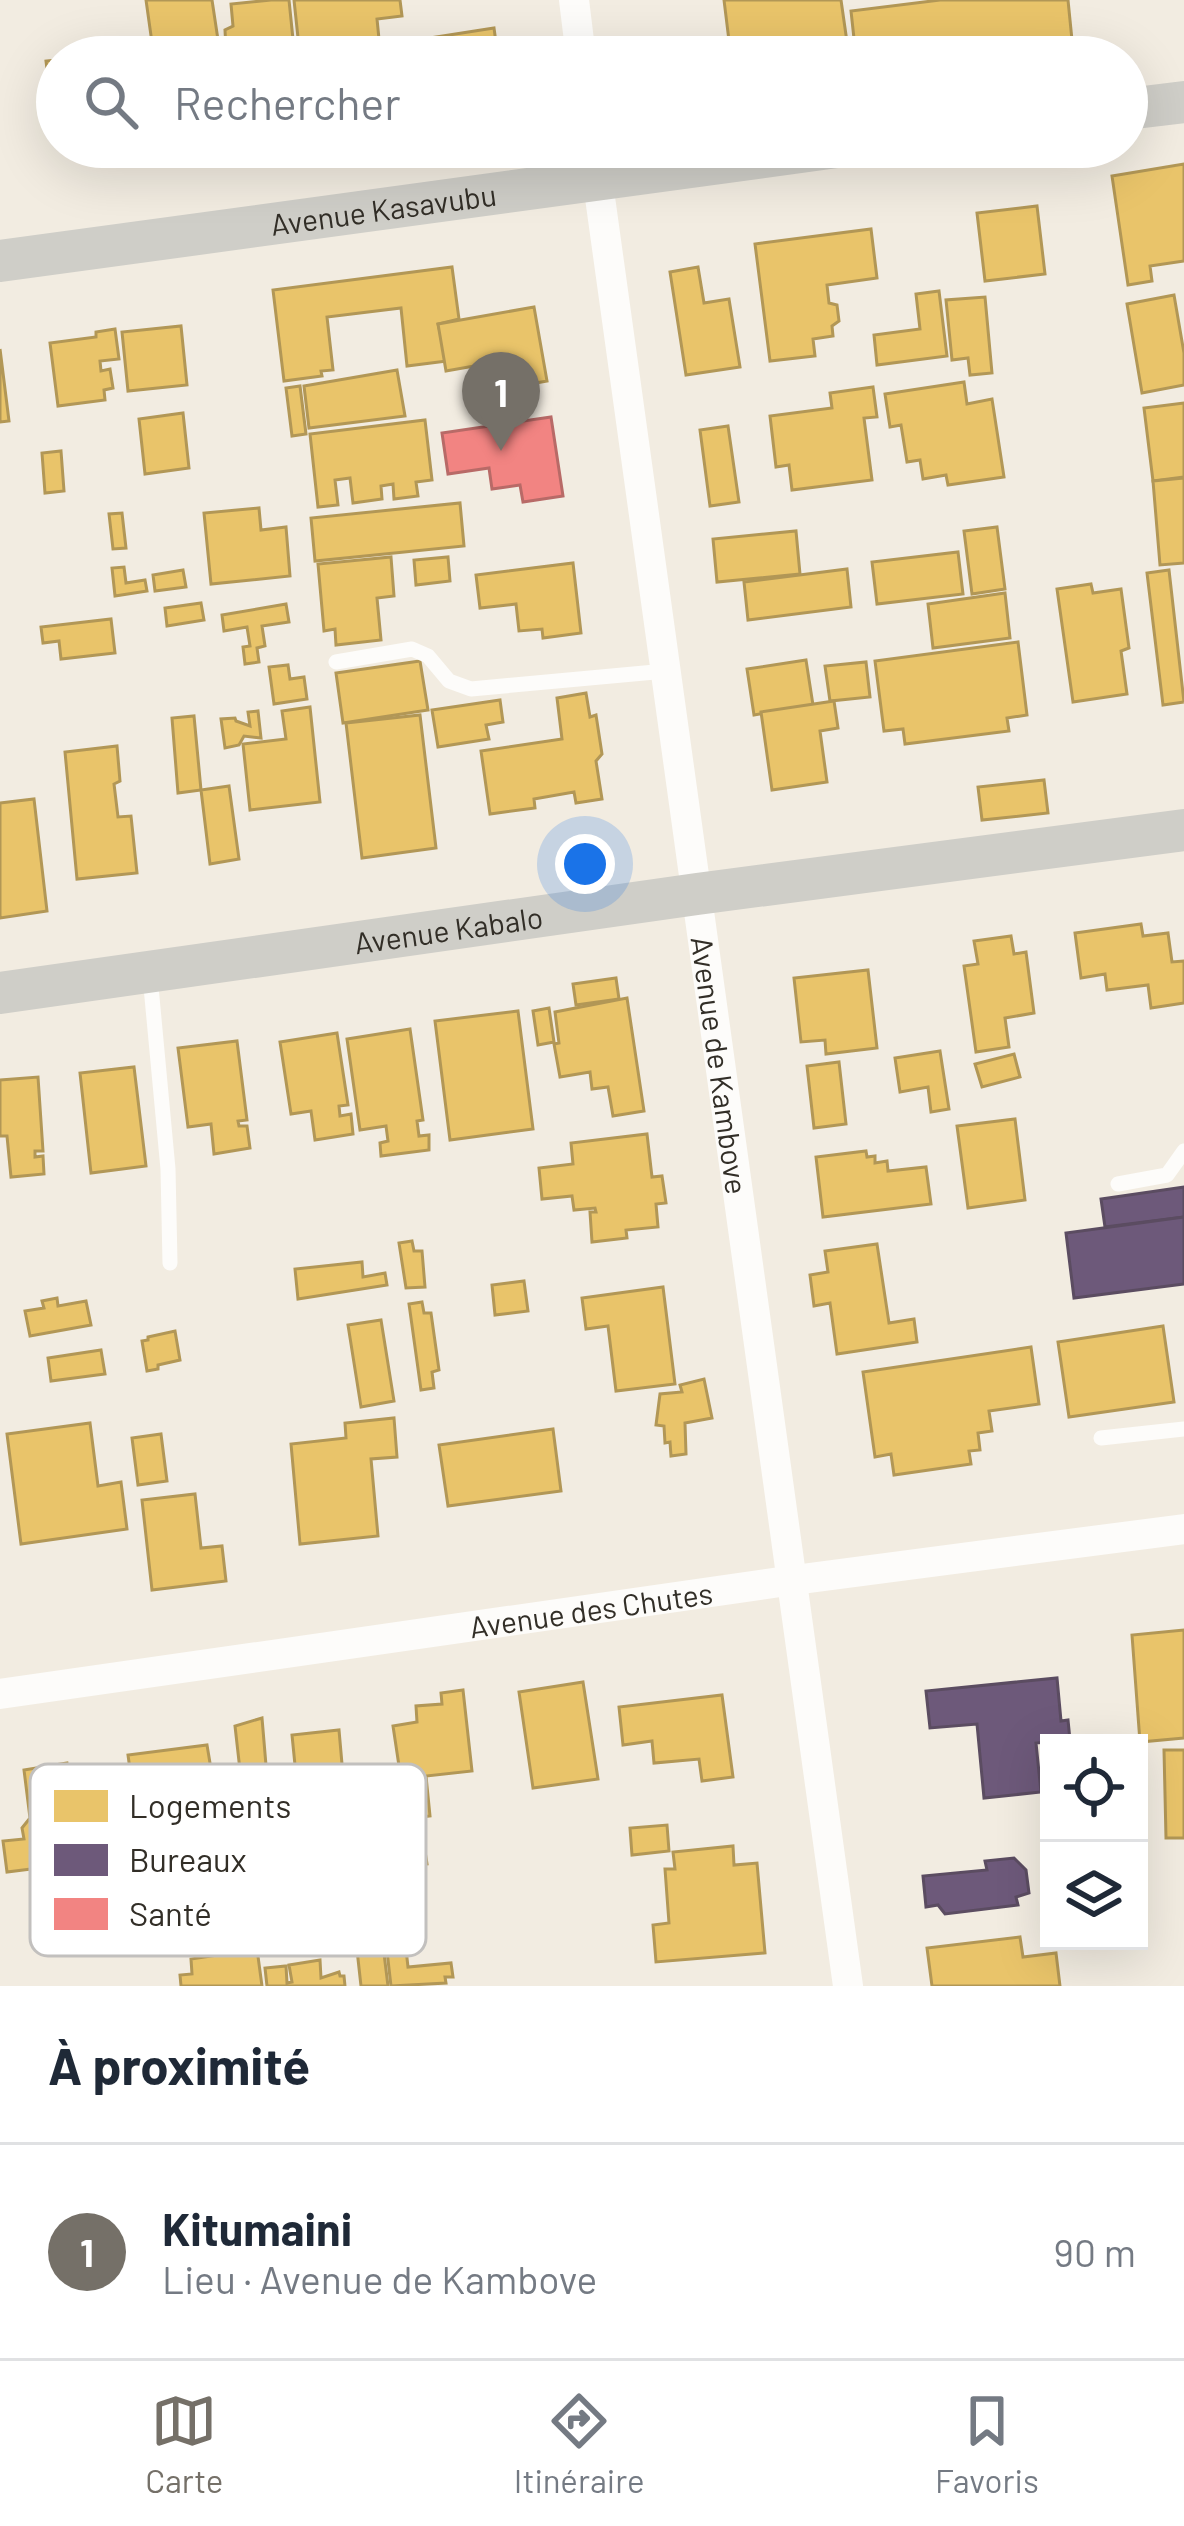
<!DOCTYPE html>
<html lang="fr">
<head>
<meta charset="utf-8">
<style>
  body { margin:0; font-family:Barlow,sans-serif; background:#f6f6f7; color:#1f2937 }
  .controls { position:absolute; right:36px; bottom:36px; display:grid; overflow:hidden; border-radius:0px; box-shadow:0 12px 48px #0002 }
  .controls button { width:108px; height:108px; display:grid; place-items:center; padding:0; border:0; border-bottom:3px solid #e0e1e3; background:#fff; color:#1f2937; font:60px sans-serif }
  .you { position:absolute; left:585px; top:864px; width:42px; height:42px; margin:-30px; border:9px solid #fff; border-radius:50%; background:#1a73e8; box-shadow:0 0 0 18px #1a73e833 }
  .badge { display:grid; place-items:center; width:78px; height:78px; border-radius:50%; background:#757068; color:#fff; font-size:39px; font-weight:700 }
  .pin { position:absolute; translate:-50% -99px; filter:drop-shadow(0 3px 6px #0008) }
  .pin::after { content:''; position:absolute; top:63px; width:42px; height:36px; background:inherit; clip-path:polygon(0 0,100% 0,50% 100%) }
  .list { margin:0; padding:0; list-style:none }
  h2 { display:flex; justify-content:space-between; align-items:center; height:156px; margin:0; padding:0 48px; font-size:51px }
  h2 small { font-size:39px; font-weight:400; color:#747a83 }
  .list li { display:grid; grid-template-columns:78px 1fr auto; gap:36px; align-items:center; box-sizing:border-box; height:216px; padding:0 48px; border-top:3px solid #e0e1e3 }
  .list b { display:block; font-size:45px; white-space:nowrap }
  .list p { margin:0; font-size:39px; white-space:nowrap; color:#747a83 }
  .list em { font-size:39px; font-style:normal; color:#747a83 }
  .icon { flex:none; width:66px; height:66px; fill:none; stroke:currentColor; stroke-width:2; stroke-linecap:round; stroke-linejoin:round }
  .map { position:relative; flex:none; width:1184px; height:1986px; overflow:hidden }
  .search { position:absolute; background:#fff; box-shadow:0 12px 48px #0002; left:36px; right:36px; top:36px; height:132px; display:flex; align-items:center; gap:30px; box-sizing:border-box; padding:0 42px; border-radius:66px; color:#747a83; font-size:45px }
  .sheet { height:372px; background:#fff }
  nav { display:flex; justify-content:space-around; align-items:center; box-sizing:border-box; height:168px; border-top:3px solid #e0e1e3; background:#fff; font-size:33px; color:#747a83 }
  nav a { display:grid; justify-items:center; gap:6px }
  nav .on { color:#757068 }
  .map>svg:first-child { display:block }
  .homes { fill:#e9c46a; stroke:#b29756; stroke-width:3 }
  .offices { fill:#6d597a; stroke:#5b4c61; stroke-width:3 }
  .health { fill:#f28482; stroke:#b86a67; stroke-width:3 }
  .lines { fill:none; stroke-linecap:round; stroke-linejoin:round }
  .lane { stroke:#fdfcfa; stroke-width:15 }
  .street { stroke:#fdfcfa; stroke-width:30 }
  .secondary { stroke:#cfcec8; stroke-width:42 }
  .labels { text-anchor:middle; dominant-baseline:central; stroke-width:12; stroke-linejoin:round; paint-order:stroke }
  .street-label { font-size:30px; fill:#322e27; stroke:#fff }
  .key { fill:#fff; stroke:#c2c0be; stroke-width:3 }
  .key-label { font-size:33px; fill:#322e27 }
</style>
</head>
<body>
<div class="map">
<svg width="1184" height="1986" viewBox="0 0 1184 1986">
  <rect width="100%" height="100%" fill="#f2ece1"/>
  <!-- homes -->
  <g class="homes">
    <path d="M146 0H212L220 53 215 54V57H154Z"/>
    <path d="M271 0H289L294 49 265 52V57H240L239 48 226 50 225 30 233 26 231 4Z"/>
    <path d="M294 0H400L402 16 377 19 379 39 299 47Z"/>
    <path d="M724 0H841L847 42 731 57Z"/>
    <path d="M940 0H1068L1072 40 926 57H856L851 11Z"/>
    <path d="M494 28 498 57H406L404 42Z"/>
    <path d="M57 60 58 147H57L46 61Z"/>
    <path d="M187 147H227L228 153 189 160Z"/>
    <path d="M1184 164V261L1150 266 1152 281 1128 285 1112 176Z"/>
    <path d="M1037 206 1045 274 985 281 977 213Z"/>
    <path d="M871 229 877 278 827 285 829 303 837 305 839 321 832 326 833 336 813 339 815 356 770 361 755 244Z"/>
    <path d="M452 267 459 319 438 324 447 361 407 366 401 308 327 317 333 370 321 371 322 376 284 381 273 290Z"/>
    <path d="M698 267 704 303 729 299 740 367 686 375 670 272Z"/>
    <path d="M939 291 947 356 877 365 874 335 920 329 916 294Z"/>
    <path d="M1174 295 1184 353V385L1142 393 1127 304Z"/>
    <path d="M985 297 992 373 970 375 968 358 952 360 946 300Z"/>
    <path d="M534 307 547 381 496 390 491 363 446 371 438 324Z"/>
    <path d="M181 326 187 385 128 391 122 332Z"/>
    <path d="M115 329 119 359 100 361 101 371 110 369 113 388 104 390 105 400 58 406 50 343 96 337V332Z"/>
    <path d="M0 349 9 421 0 422Z"/>
    <path d="M397 370 405 416 309 428 304 386Z"/>
    <path d="M964 382 967 404 992 399 1004 477 948 485 946 475 923 479 920 460 907 462 901 425 890 427 885 394Z"/>
    <path d="M300 386 306 434 292 436 286 388Z"/>
    <path d="M873 387 877 417 864 418 872 480 792 490 789 465 776 467 770 416 832 408 830 393Z"/>
    <path d="M1184 403V477L1153 481 1144 408Z"/>
    <path d="M183 413 189 468 145 474 139 419Z"/>
    <path d="M425 420 432 480 416 482 418 496 394 499 393 484 381 486 382 499 353 503 350 478 335 480 338 505 318 507 310 434Z"/>
    <path d="M728 426 739 502 710 506 700 430Z"/>
    <path d="M61 451 64 491 45 493 42 453Z"/>
    <path d="M1184 478V563L1160 565 1153 481Z"/>
    <path d="M460 503 464 546 315 561 311 518Z"/>
    <path d="M259 508 261 530 286 527 290 576 211 584 204 513Z"/>
    <path d="M122 513 126 548 113 549 109 514Z"/>
    <path d="M997 527 1005 589 972 594 964 531Z"/>
    <path d="M796 531 800 574 717 582 713 539Z"/>
    <path d="M958 552 963 594 877 604 872 562Z"/>
    <path d="M391 557 394 596 377 598 381 640 336 645 335 629 324 631 318 564Z"/>
    <path d="M448 557 450 581 416 585 414 560Z"/>
    <path d="M573 563 581 633 543 638 542 629 519 631 516 604 480 608 476 575Z"/>
    <path d="M124 567 126 583 145 580 147 591 115 596 112 568Z"/>
    <path d="M847 569 851 607 748 620 744 582Z"/>
    <path d="M183 570 186 587 155 591 153 575Z"/>
    <path d="M1169 570 1184 702 1163 705 1147 573Z"/>
    <path d="M1091 584 1093 593 1121 589 1129 648 1121 651 1127 694 1073 702 1057 589Z"/>
    <path d="M1005 593 1010 638 933 648 928 604Z"/>
    <path d="M201 603 204 620 167 626 165 608Z"/>
    <path d="M286 604 289 622 262 626 265 646 257 648 259 662 245 664 243 647 250 646 247 627 224 631 222 615Z"/>
    <path d="M111 619 115 653 61 659 59 641 43 643 41 627Z"/>
    <path d="M1018 642 1027 715 1007 718 1009 731 905 744 903 729 884 731 875 661Z"/>
    <path d="M806 660 813 705 754 715 747 669Z"/>
    <path d="M420 661 428 710 343 723 336 673Z"/>
    <path d="M866 662 870 697 830 701 825 666Z"/>
    <path d="M288 665 290 679 304 677 307 699 274 704 269 667Z"/>
    <path d="M586 693 590 717 596 715 602 754 596 761 602 799 576 803 574 792 534 799 535 808 490 814 481 751 562 739 557 698Z"/>
    <path d="M500 700 503 722 486 725 489 739 438 747 432 710Z"/>
    <path d="M834 701 838 728 820 731 827 782 772 790 761 712Z"/>
    <path d="M310 707 320 802 250 810 243 744 286 739 282 711Z"/>
    <path d="M258 711 261 738 244 736 239 745 225 748 221 719 235 718 236 721 250 726 248 712Z"/>
    <path d="M420 715 436 848 362 858 346 723Z"/>
    <path d="M194 716 201 790 178 793 172 718Z"/>
    <path d="M117 746 120 781 114 784 118 817 131 816 137 873 77 879 65 752Z"/>
    <path d="M1044 780 1048 813 982 820 978 787Z"/>
    <path d="M229 786 239 859 210 864 201 790Z"/>
    <path d="M34 799 47 911 0 918V803Z"/>
    <path d="M1141 924 1143 936 1168 933 1172 962 1184 961V1003L1151 1008 1148 985 1107 990 1105 974 1081 978 1075 933Z"/>
    <path d="M1011 936 1014 954 1026 952 1034 1013 1005 1018 1009 1047 976 1052 964 966 978 964 974 941Z"/>
    <path d="M868 970 877 1048 826 1054 825 1040 801 1042 794 978Z"/>
    <path d="M616 978 619 999 576 1005 573 984Z"/>
    <path d="M627 998 644 1111 613 1116 608 1087 592 1089 590 1072 560 1077 554 1044 559 1043 555 1012Z"/>
    <path d="M549 1008 554 1042 538 1045 533 1011Z"/>
    <path d="M518 1011 533 1129 450 1140 435 1021Z"/>
    <path d="M410 1029 423 1120 417 1121 419 1136 429 1135V1150L381 1156 380 1143 388 1141 386 1126 360 1130 347 1039Z"/>
    <path d="M337 1033 348 1105 339 1106 340 1116 351 1114 353 1134 315 1140 311 1111 291 1114 280 1042Z"/>
    <path d="M237 1041 247 1120 238 1121 239 1126H247L250 1148 214 1154 211 1124 188 1127 178 1048Z"/>
    <path d="M940 1051 949 1109 931 1112 928 1087 900 1092 895 1058Z"/>
    <path d="M1014 1054 1020 1077 982 1087 975 1064Z"/>
    <path d="M839 1062 846 1124 814 1128 807 1066Z"/>
    <path d="M134 1067 146 1166 91 1173 80 1073Z"/>
    <path d="M38 1077 43 1151H35V1157L43 1156 44 1174 11 1177 7 1136H0V1080Z"/>
    <path d="M1015 1119 1025 1200 968 1208 957 1126Z"/>
    <path d="M647 1134 652 1177 662 1176 666 1203 656 1204 658 1227 626 1230 627 1238 592 1242 590 1212H596L595 1208 574 1210 572 1196 542 1199 539 1168 573 1164 571 1143Z"/>
    <path d="M866 1151 867 1157 875 1156V1163L887 1161 888 1171 926 1167 931 1204 823 1217 816 1157Z"/>
    <path d="M412 1241 414 1251H422L425 1287 406 1288 399 1243Z"/>
    <path d="M877 1244 889 1323 914 1319 917 1342 837 1354 830 1303 814 1306 810 1275 828 1272 825 1251Z"/>
    <path d="M362 1262 363 1277 385 1273 387 1285 298 1299 295 1269Z"/>
    <path d="M524 1281 528 1311 495 1315 492 1285Z"/>
    <path d="M663 1287 675 1384 616 1391 608 1326 586 1329 582 1298Z"/>
    <path d="M57 1298 58 1306 86 1301 91 1325 30 1336 25 1311 44 1308 42 1301Z"/>
    <path d="M422 1302 424 1313H431L439 1370 432 1372 434 1388 421 1390 409 1304Z"/>
    <path d="M381 1320 394 1401 361 1407 348 1325Z"/>
    <path d="M1163 1326 1174 1402 1069 1417 1058 1342Z"/>
    <path d="M175 1331 180 1360 158 1365V1369L147 1371 142 1341 148 1340V1337Z"/>
    <path d="M1031 1347 1039 1404 989 1411 992 1431 978 1433 980 1450 969 1451 971 1464 894 1475 891 1454 875 1457 863 1372Z"/>
    <path d="M101 1350 105 1374 51 1381 48 1358Z"/>
    <path d="M704 1379 712 1418 685 1423 686 1454 671 1456 670 1442 665 1443 664 1426 656 1425 660 1394 682 1392 680 1385Z"/>
    <path d="M394 1418 397 1457 371 1459 378 1536 300 1544 291 1444 346 1438 345 1423Z"/>
    <path d="M90 1423 98 1486 121 1482 127 1529 21 1544 7 1434Z"/>
    <path d="M553 1429 561 1491 448 1506 439 1445Z"/>
    <path d="M161 1434 167 1481 138 1485 132 1438Z"/>
    <path d="M195 1494 201 1548 222 1546 226 1581 152 1590 142 1500Z"/>
    <path d="M1184 1630V1738L1140 1742 1132 1635Z"/>
    <path d="M583 1682 598 1779 533 1788 519 1692Z"/>
    <path d="M463 1690 472 1771 426 1776 430 1816 395 1820 389 1767 399 1766 393 1726 417 1722 416 1706 442 1704 441 1693Z"/>
    <path d="M722 1695 733 1777 702 1781 699 1759 654 1763 652 1741 623 1745 619 1707Z"/>
    <path d="M262 1718 267 1777H254L255 1787 242 1788 235 1726Z"/>
    <path d="M339 1730 345 1798 337 1799 340 1830 307 1833 309 1850 286 1852 288 1869 281 1870 273 1798 298 1795 292 1735Z"/>
    <path d="M207 1745 217 1805 200 1810 202 1823 182 1827V1822L138 1828 128 1755Z"/>
    <path d="M1164 1750H1184V1838H1166Z"/>
    <path d="M67 1763 72 1790 54 1793 62 1832H58L59 1841 51 1842 55 1866 7 1872 3 1841 24 1839 22 1828 30 1818 24 1770Z"/>
    <path d="M667 1825 669 1851 632 1855 630 1828Z"/>
    <path d="M423 1838 427 1864 410 1866 409 1858 394 1860 398 1906 379 1908 374 1844Z"/>
    <path d="M733 1846 734 1865 757 1863 765 1953 656 1962 653 1925 669 1923 665 1869H675L673 1852Z"/>
    <path d="M381 1929 388 1986H361L355 1932Z"/>
    <path d="M404 1932 408 1967 451 1963 453 1977H445L446 1983 391 1986 385 1934Z"/>
    <path d="M1020 1937 1023 1957 1056 1953 1060 1986H932L927 1948Z"/>
    <path d="M257 1949 262 1986H181L180 1975 192 1974 191 1959Z"/>
    <path d="M320 1960 321 1978 339 1972 340 1976H344L345 1986H267L265 1968 286 1966 287 1983 292 1982 289 1965Z"/>
  </g>
  <!-- offices -->
  <g class="offices">
    <path d="M1184 1187V1217L1105 1227 1101 1199Z"/>
    <path d="M1184 1217V1284L1074 1298 1066 1233Z"/>
    <path d="M1057 1678 1061 1721 1068 1720 1070 1740 1036 1743 1041 1792 984 1798 977 1724 930 1728 926 1691Z"/>
    <path d="M1014 1858 1026 1870 1029 1893 1016 1897 1018 1905 945 1914 938 1905 926 1907 923 1876 987 1870 985 1861Z"/>
  </g>
  <!-- health -->
  <path class="health" d="M551 417 563 496 523 502 520 485 492 489 489 468 448 474 442 433Z"/>
  <g class="lines">
    <!-- lane -->
    <g class="lane">
      <path d="M336 662 412 649 428 656 449 681 471 689 666 671"/>
      <path d="M150 976 168 1169 170 1263"/>
      <path d="M1118 1184 1167 1175 1184 1151"/>
      <path d="M1101 1438 1184 1429"/>
    </g>
    <!-- street -->
    <g class="street">
      <path d="M574 0 581 57"/>
      <path id="s1" d="M593 147 848 1986"/>
      <path id="s2" d="M0 1694 794 1580 1184 1529"/>
    </g>
    <!-- secondary -->
    <g class="secondary">
      <path d="M1127 109 1184 102"/>
      <path id="s3" d="M0 261 837 147"/>
      <path id="s4" d="M0 993 697 894 1184 830"/>
    </g>
  </g>
  <g class="labels">
    <!-- street labels -->
    <g class="street-label">
      <text stroke="none"><textPath href="#s3" startOffset="387">Avenue Kasavubu</textPath></text>
      <text stroke="none"><textPath href="#s4" startOffset="453">Avenue Kabalo</textPath></text>
      <text stroke="none"><textPath href="#s1" startOffset="927">Avenue de Kambove</textPath></text>
      <text stroke="none"><textPath href="#s2" startOffset="597">Avenue des Chutes</textPath></text>
    </g>
  </g>
  <!-- legend -->
  <rect x="30" y="1764" width="396" height="192" rx="18" class="key"/>
  <rect x="54" y="1790" width="54" height="32" fill="#e9c46a"/>
  <rect x="54" y="1844" width="54" height="32" fill="#6d597a"/>
  <rect x="54" y="1898" width="54" height="32" fill="#f28482"/>
  <g class="key-label">
    <text x="129" y="1818">Logements</text>
    <text x="129" y="1872">Bureaux</text>
    <text x="129" y="1926">Santé</text>
  </g>
</svg>
<div class="controls">
<button><svg class="icon" aria-label="locate" viewBox="0 0 24 24"><circle cx="12" cy="12" r="6"/><path d="M12 2v4M12 18v4M2 12h4M18 12h4"/></svg></button>
<button><svg class="icon" aria-label="layers" viewBox="0 0 24 24"><path d="M12 4l9 5-9 5-9-5zM3 14l9 5 9-5"/></svg></button>
</div>
<div class="you"></div>
<div class="pin badge" style="left:501px;top:451px">1</div>
<div class="search"><svg class="icon" aria-label="search" viewBox="0 0 24 24"><circle cx="10" cy="10" r="6"/><path d="M15 15l6 6"/></svg>Rechercher</div>
</div>
<section class="sheet">
<h2>À proximité<small></small></h2>
<ul class="list">
<li><span class="badge">1</span><div><b>Kitumaini</b><p>Lieu · Avenue de Kambove</p></div><em>90 m</em></li>
</ul>
</section>
<nav>
<a class="on"><svg class="icon" aria-label="map" viewBox="0 0 24 24"><path d="M3 6l6-2 6 2 6-2v14l-6 2-6-2-6 2zM9 4v14M15 6v14"/></svg>Carte</a>
<a><svg class="icon" aria-label="directions" viewBox="0 0 24 24"><path d="M12 3l9 9-9 9-9-9zM9 14v-3h6M13 9l2 2-2 2"/></svg>Itinéraire</a>
<a><svg class="icon" aria-label="saved" viewBox="0 0 24 24"><path d="M7 4h10v16l-5-4-5 4z"/></svg>Favoris</a>
</nav>
</body>
</html>
